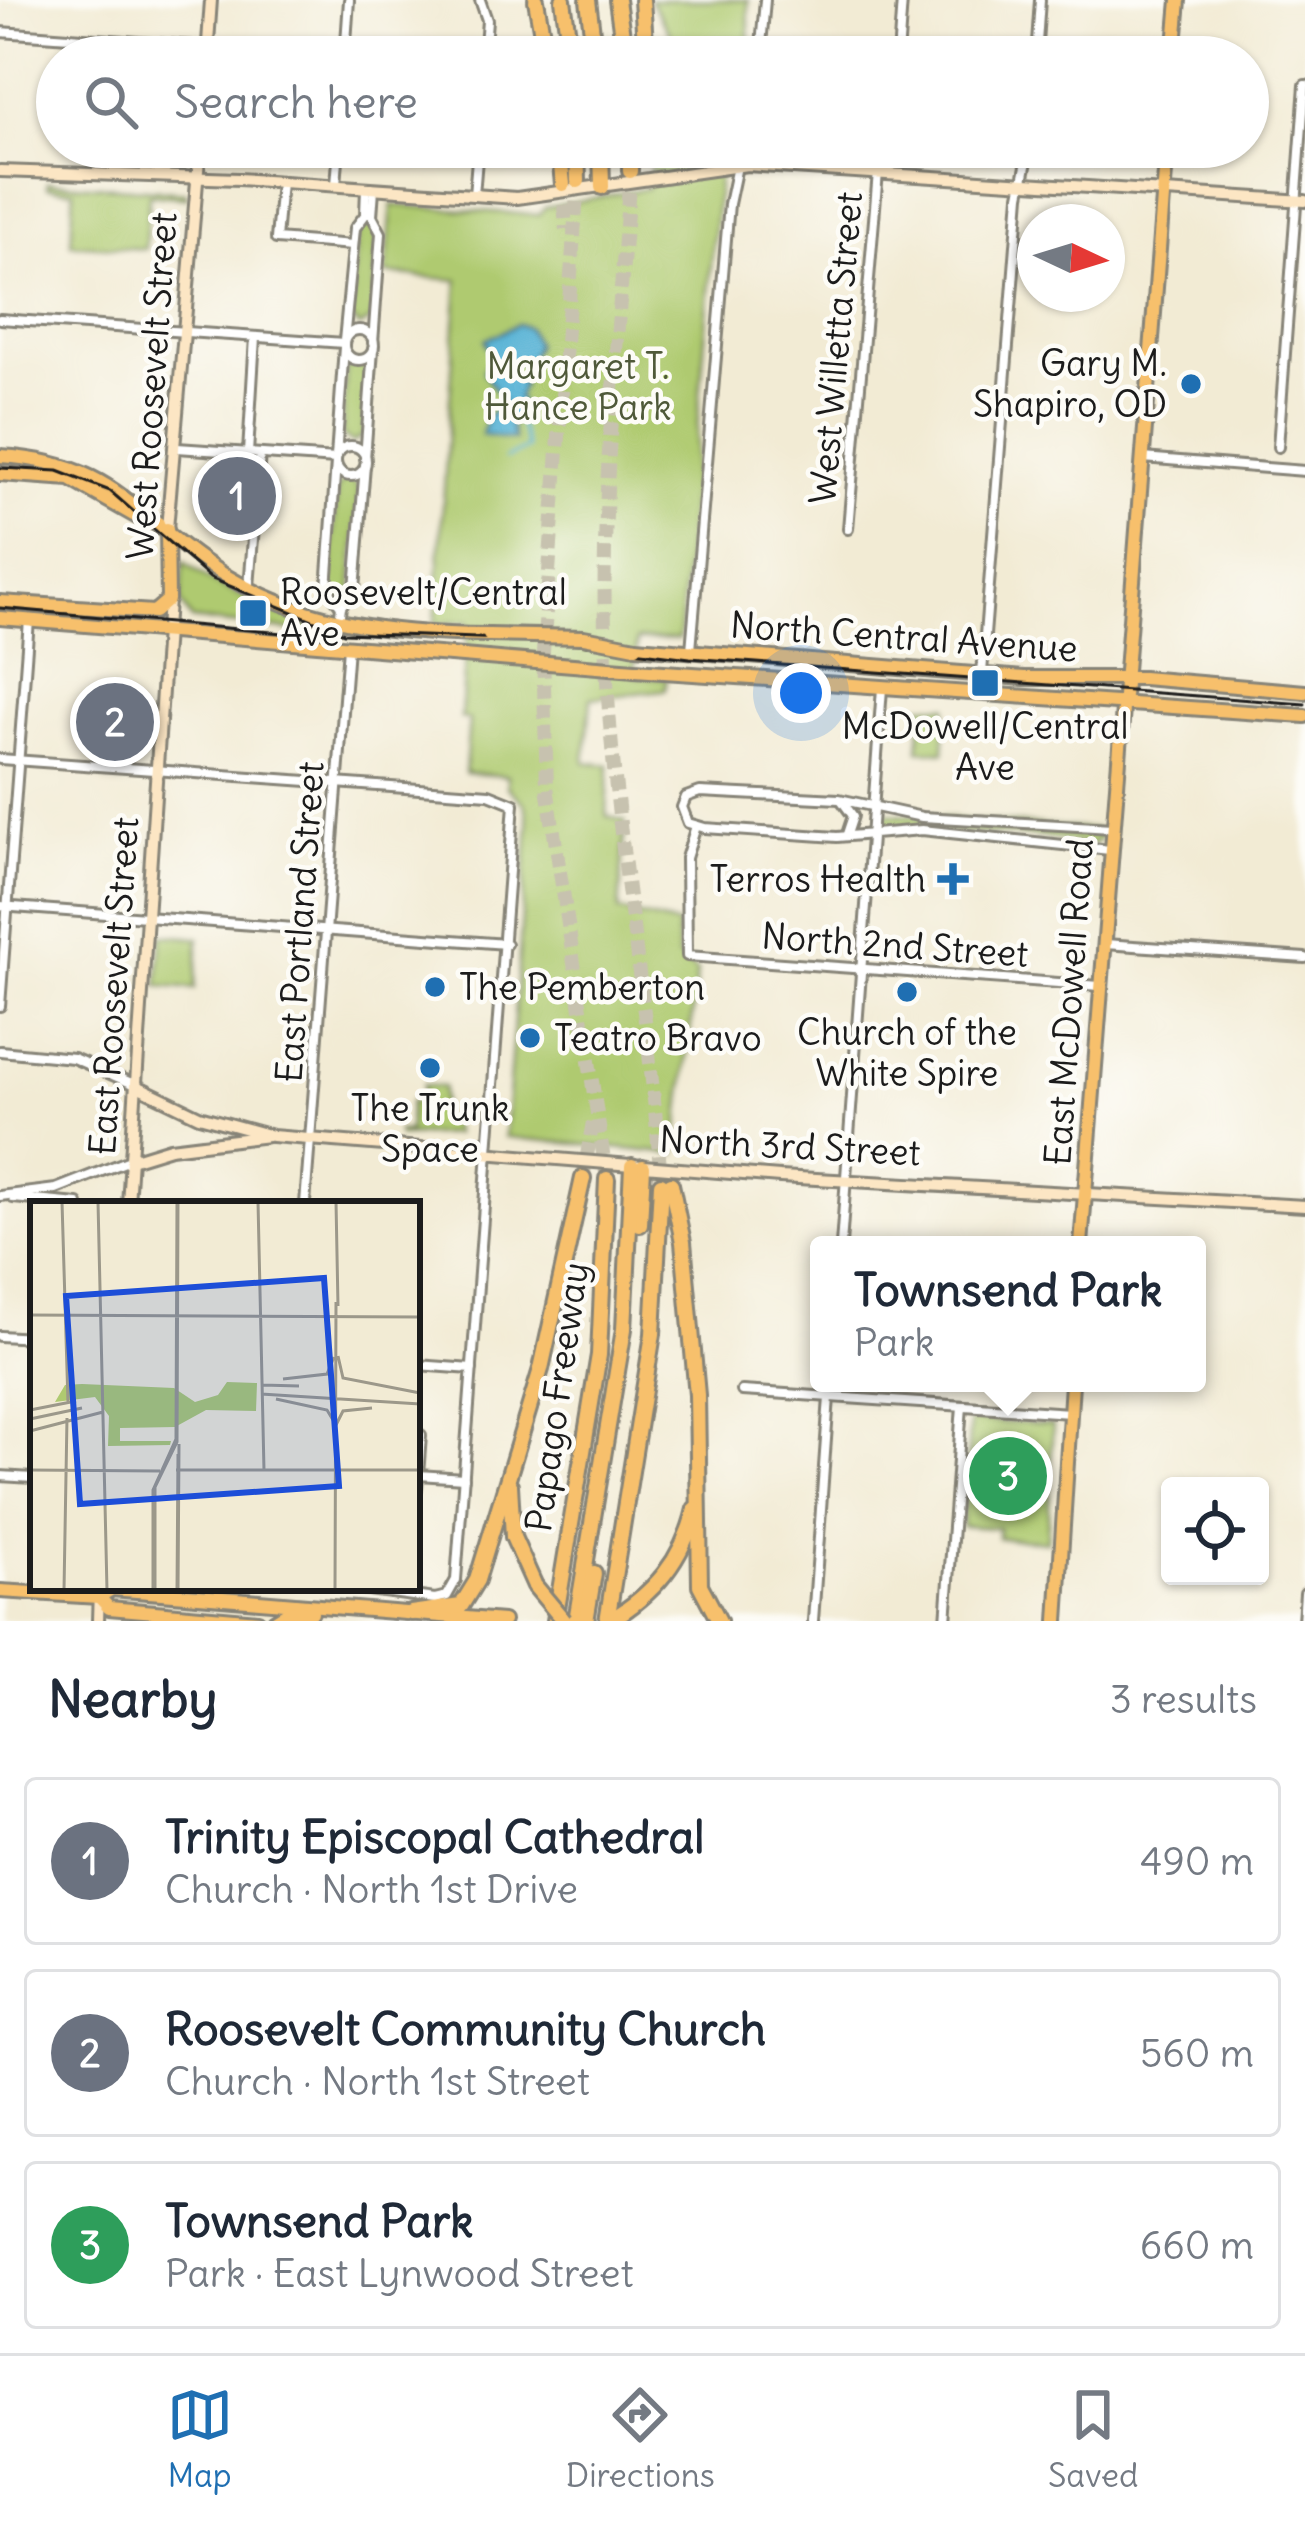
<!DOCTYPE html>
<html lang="en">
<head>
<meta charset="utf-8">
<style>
  body { margin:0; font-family:Delius,sans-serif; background:#f6f6f7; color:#1f2937 }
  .controls { position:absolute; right:36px; bottom:36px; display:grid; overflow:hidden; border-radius:12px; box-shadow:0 3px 9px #0004 }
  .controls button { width:108px; height:108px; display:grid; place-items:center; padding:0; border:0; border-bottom:3px solid #e0e1e3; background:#fff; color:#1f2937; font:60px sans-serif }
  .compass { position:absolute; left:1017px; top:204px; width:108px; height:108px; border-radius:50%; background:#fff; box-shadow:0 3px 9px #0004; rotate:94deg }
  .you { position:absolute; left:801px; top:693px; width:42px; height:42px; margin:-30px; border:9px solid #fff; border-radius:50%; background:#1a73e8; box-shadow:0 0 0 18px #1a73e833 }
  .badge { display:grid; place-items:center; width:78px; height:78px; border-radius:50%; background:#1f6fb2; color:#fff; font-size:39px; font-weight:700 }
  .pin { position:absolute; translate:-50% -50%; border:6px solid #fff; box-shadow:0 3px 12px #0006 }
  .popup { position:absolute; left:810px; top:1236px; width:396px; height:156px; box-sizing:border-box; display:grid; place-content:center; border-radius:12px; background:#fff; filter:drop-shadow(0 3px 9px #0005); font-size:39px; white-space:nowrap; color:#747a83 }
  .popup b { font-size:45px; color:#1f2937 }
  .popup::after { content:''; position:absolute; left:50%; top:100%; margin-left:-24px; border:24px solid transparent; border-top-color:#fff }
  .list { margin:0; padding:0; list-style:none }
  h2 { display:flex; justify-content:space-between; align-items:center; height:156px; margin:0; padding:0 48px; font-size:51px }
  h2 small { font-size:39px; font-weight:400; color:#747a83 }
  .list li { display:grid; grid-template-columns:78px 1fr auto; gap:36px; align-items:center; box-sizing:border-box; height:168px; margin:0 24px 24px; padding:0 24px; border:3px solid #e0e1e3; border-radius:12px }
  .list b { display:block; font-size:45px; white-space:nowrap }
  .list p { margin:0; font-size:39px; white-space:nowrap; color:#747a83 }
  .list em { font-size:39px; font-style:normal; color:#747a83 }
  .icon { flex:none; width:66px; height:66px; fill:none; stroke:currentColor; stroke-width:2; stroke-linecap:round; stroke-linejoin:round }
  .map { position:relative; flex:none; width:1305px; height:1621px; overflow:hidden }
  .search { position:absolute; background:#fff; box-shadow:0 3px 9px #0004; left:36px; right:36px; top:36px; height:132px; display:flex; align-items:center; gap:30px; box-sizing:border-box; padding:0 42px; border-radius:66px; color:#747a83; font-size:45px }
  .sheet { height:732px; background:#fff }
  nav { display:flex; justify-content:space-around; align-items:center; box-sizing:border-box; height:168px; border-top:3px solid #e0e1e3; background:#fff; font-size:33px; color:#747a83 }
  nav a { display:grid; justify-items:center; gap:6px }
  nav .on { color:#1f6fb2 }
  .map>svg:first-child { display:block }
  .green { fill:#afca70; stroke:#667346; stroke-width:3 }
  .water { fill:#57b2d5; stroke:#3a6778; stroke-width:3 }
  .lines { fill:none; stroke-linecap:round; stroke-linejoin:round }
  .stream { stroke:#57b2d5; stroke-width:3 }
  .highway-tunnel { stroke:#c7c2af; stroke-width:14; stroke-dasharray:14 7; stroke-linecap:butt }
  .street-casing { stroke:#878478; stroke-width:14 }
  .secondary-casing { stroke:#878478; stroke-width:16 }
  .primary-casing { stroke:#878478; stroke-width:18 }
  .highway-casing { stroke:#878478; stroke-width:20 }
  .street { stroke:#fff; stroke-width:8 }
  .secondary { stroke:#fce6c4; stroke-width:10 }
  .primary { stroke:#f7c06c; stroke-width:12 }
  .highway { stroke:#f7c06c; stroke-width:14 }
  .tram { stroke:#1c1c1c; stroke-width:3 }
  .primary-bridge-casing { stroke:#878478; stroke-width:18; stroke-linecap:butt }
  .highway-bridge-casing { stroke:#878478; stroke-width:20; stroke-linecap:butt }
  .primary-bridge { stroke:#f7c06c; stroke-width:12 }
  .highway-bridge { stroke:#f7c06c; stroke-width:14 }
  .poi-dot { fill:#1f6fb2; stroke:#fdfcf7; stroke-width:4.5 }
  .labels { text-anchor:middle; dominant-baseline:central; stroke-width:9; stroke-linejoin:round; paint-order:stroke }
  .street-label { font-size:36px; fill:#1c1c1c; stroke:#fdfcf7 }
  .poi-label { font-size:36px; fill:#1c1c1c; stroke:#fdfcf7; text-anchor:start }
  .park-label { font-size:36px; fill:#4f5939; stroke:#fdfcf7 }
  .inset-road { fill:none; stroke:#9c988a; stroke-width:3 }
  .view { fill:#1d4ed8; fill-opacity:0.15; stroke:#1d4ed8; stroke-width:6 }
  .inset-edge { fill:none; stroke:#1c1c1c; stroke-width:6 }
</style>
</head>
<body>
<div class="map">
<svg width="1305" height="1621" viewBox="0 0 1305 1621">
  <rect width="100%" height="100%" fill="#fdfcf7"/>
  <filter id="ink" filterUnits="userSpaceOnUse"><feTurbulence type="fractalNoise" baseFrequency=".00833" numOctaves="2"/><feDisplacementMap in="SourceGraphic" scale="24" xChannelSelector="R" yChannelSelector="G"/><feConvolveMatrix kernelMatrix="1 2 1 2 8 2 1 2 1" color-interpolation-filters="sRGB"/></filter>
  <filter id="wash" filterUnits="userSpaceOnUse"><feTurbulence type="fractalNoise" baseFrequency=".004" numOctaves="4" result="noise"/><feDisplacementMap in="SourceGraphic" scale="48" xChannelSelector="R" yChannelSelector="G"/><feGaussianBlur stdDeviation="2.7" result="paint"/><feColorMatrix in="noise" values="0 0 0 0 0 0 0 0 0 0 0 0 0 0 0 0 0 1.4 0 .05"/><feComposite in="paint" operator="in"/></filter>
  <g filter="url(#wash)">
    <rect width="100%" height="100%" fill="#f2ebd4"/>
    <!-- green -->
    <g class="green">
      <path d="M650 0H748L750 57H684Z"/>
      <path d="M654 147H731L719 175 679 639 637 640 634 676 667 678 665 690 591 698 585 762 609 765 607 816 625 821 619 911 677 925 678 956 697 972 676 1154 505 1137 529 824 525 804 507 787V776L465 773 469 720 461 718 468 622 435 624 458 280 386 274 392 205 539 215 545 207 648 188Z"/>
      <path d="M47 182 184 192 187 197 149 195 145 249 71 244 74 190 47 187Z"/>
      <path d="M369 223 378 233 372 320 360 327 351 318 357 230Z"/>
      <path d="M352 363H361L368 371 363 436 352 443 342 435 346 371Z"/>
      <path d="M350 477 359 489 352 590 340 600 330 591 337 488Z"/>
      <path d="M184 562 215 584 327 634 192 620 181 603Z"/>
      <path d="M922 705 947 706 944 752 919 750Z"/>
      <path d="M883 813 1100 830 1101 838 1092 845 1043 837 881 828Z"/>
      <path d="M162 935 199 938 195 989 158 986Z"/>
      <path d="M423 1085 443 1087 441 1117 449 1119 454 1134 399 1136 398 1131 408 1132 410 1102 421 1103Z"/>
      <path d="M970 1420 1053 1425 1047 1541 998 1538V1528L962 1526Z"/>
    </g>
    <!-- water -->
    <path class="water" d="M518 324 528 328 536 344 528 363 509 362 510 373 523 383 518 398 525 408 510 425 514 440 482 435 487 416 504 404 483 372 491 356 485 340Z"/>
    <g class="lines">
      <!-- stream -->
      <path class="stream" d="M505 459 527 448 518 419"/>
    </g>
  </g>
  <g filter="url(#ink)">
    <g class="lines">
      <!-- highway-tunnel -->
      <g class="highway-tunnel">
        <path d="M630 171C619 333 599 498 606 661 614 837 650 1008 661 1184"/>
        <path d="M578 181 543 652 547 787 607 1179"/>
        <path d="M563 184 566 230"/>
        <path d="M583 1178 594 1116"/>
      </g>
      <defs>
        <g id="street">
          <path d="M480 0 487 20 484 57"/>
          <path d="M0 32 208 47"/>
          <path d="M345 57 349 0"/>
          <path d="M760 57 765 0"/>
          <path d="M898 57 902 0"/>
          <path d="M1036 57 1040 0"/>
          <path d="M889 172 891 147"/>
          <path d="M281 182 276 239 353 245"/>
          <path d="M336 185 339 147"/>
          <path d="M474 195 478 147"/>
          <path d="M0 319 344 343"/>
          <circle cx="359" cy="345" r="15"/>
          <path d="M344 341 355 228 365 215 366 188"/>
          <path d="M373 343 381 233 372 216 374 189"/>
          <circle cx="351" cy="461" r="15"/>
          <path d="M1278 447 1305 85"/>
          <path d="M177 448 336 459"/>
          <path d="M248 453 255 337"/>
          <path d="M336 457 344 347"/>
          <path d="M1143 458 1305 471"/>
          <path d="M365 459 373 349"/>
          <path d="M336 462 327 589 341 606"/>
          <path d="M848 529 878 172"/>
          <path d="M249 587 260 454"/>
          <path d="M339 623 341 606 355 590 365 465"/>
          <path d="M691 650 729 204 741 147"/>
          <path d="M982 673 1020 195 1030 147"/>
          <path d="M0 759 489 794 514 804 456 1580 447 1596 435 1599 354 1588"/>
          <path d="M842 801 853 816 847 834"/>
          <path d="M696 826 686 858 687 956 1100 986"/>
          <path d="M1110 850 922 830 837 837 705 828 688 823 682 807 686 797 700 792 839 799 922 817 1112 828"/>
          <path d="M0 906 506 944"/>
          <path d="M1105 944 1305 958"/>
          <path d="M0 1006 29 620"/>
          <path d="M0 1051 73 1058 136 1085"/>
          <path d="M0 1196 56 1189 130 1160"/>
          <path d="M13 1198 78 1204"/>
          <path d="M305 1204 348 647"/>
          <path d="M841 1245 882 688"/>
          <path d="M0 1336 33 1338"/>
          <path d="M417 1365 472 1369"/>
          <path d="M742 1391 1070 1413"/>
          <path d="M418 1475 464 1478"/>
          <path d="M0 1476 33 1478"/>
          <path d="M417 1489 421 1435"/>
          <path d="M813 1621 830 1383"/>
          <path d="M946 1621 962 1406"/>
          <path d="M1303 1621 1305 1593"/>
        </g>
        <g id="secondary">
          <path d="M207 57 211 0"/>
          <path d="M0 171 239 179 517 198 747 165 1305 201"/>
          <path d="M167 529 200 147"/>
          <path d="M137 1086 199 1116 272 1136 780 1177 1305 1206"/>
          <path d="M131 1160 170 1148 268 1136"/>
          <path d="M128 1204 168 600"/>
          <path d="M98 1621 99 1588"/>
        </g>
        <g id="primary">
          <path d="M1174 57 1179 0"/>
          <path d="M0 456C115 463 129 512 215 569 299 624 391 634 489 635"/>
          <path d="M0 474 70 479 144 521 158 523"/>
          <path d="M0 602 154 612 168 600 167 529"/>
          <path d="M0 618 487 658"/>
          <path d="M636 647 1024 678H1143L1305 692"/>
          <path d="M635 670 1305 716"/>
          <path d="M1081 1245 1167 147"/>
          <path d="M0 1591 99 1597 112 1589 503 1621"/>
          <path d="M99 1597 109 1608 258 1621"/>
          <path d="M274 1621 290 1611 312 1612"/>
          <path d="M1057 1621 1072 1383"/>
        </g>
        <g id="highway">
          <path d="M536 0 546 57"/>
          <path d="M563 0 571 57"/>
          <path d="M588 0 595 57"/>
          <path d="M617 0 625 57"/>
          <path d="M642 0 646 57"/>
          <path d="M559 147 563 184"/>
          <path d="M577 147 578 181"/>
          <path d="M601 147 602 187"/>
          <path d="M630 147V171"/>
          <path d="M671 1184 683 1242 697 1395 700 1585 719 1621"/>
          <path d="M640 1224 643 1167"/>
          <path d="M510 1485 513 1537 535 1586"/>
          <path d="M411 1613 461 1606 477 1580 541 1369 583 1178"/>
          <path d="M555 1621 599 1355 607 1179"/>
          <path d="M576 1621 624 1329 632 1166"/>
          <path d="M586 1621 594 1573"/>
          <path d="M607 1621 653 1334 661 1184"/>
          <path d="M609 1621C654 1594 683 1560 695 1509"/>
        </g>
      </defs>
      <!-- street casing -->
      <use href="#street" class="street-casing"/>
      <!-- secondary casing -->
      <use href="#secondary" class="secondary-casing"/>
      <!-- primary casing -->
      <use href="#primary" class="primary-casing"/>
      <!-- highway casing -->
      <use href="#highway" class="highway-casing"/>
      <!-- street -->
      <use href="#street" class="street"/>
      <!-- secondary -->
      <use href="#secondary" class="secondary"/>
      <!-- primary -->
      <use href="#primary" class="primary"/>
      <!-- highway -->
      <use href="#highway" class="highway"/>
      <!-- tram -->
      <g class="tram">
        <path d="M0 468 58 471 110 491 210 578 344 633 554 641 690 658 1305 704"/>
        <path d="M0 608 318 636"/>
        <path d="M503 654 617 662"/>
      </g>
      <defs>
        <g id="primary-bridge">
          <path d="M489 635 584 637 636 647"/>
          <path d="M487 658 635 670"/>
        </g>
        <path id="highway-bridge" d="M535 1586 564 1621"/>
      </defs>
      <!-- primary-bridge casing -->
      <use href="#primary-bridge" class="primary-bridge-casing"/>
      <!-- highway-bridge casing -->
      <use href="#highway-bridge" class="highway-bridge-casing"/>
      <!-- primary-bridge -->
      <use href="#primary-bridge" class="primary-bridge"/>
      <!-- highway-bridge -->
      <use href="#highway-bridge" class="highway-bridge"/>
    </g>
  </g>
  <!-- markers -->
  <g class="poi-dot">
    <circle cx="1191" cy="384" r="12"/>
    <rect x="238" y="598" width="30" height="30" rx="6"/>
    <rect x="970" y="668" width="30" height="30" rx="6"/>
    <path d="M947 861h12v12h12v12h-12v12h-12v-12h-12v-12h12z"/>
    <circle cx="435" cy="987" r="12"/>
    <circle cx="907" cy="992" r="12"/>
    <circle cx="530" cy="1038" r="12"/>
    <circle cx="430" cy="1068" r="12"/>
  </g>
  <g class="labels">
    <!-- street labels -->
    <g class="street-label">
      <text transform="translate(836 348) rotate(-85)">West Willetta Street</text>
      <text transform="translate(152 386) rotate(-86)">West Roosevelt Street</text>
      <text transform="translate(904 637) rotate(4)">North Central Avenue</text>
      <text transform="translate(300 922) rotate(-86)">East Portland Street</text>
      <text transform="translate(895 945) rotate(4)">North 2nd Street</text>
      <text transform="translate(114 986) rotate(-86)">East Roosevelt Street</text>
      <text transform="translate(1069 1002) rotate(-86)">East McDowell Road</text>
      <text transform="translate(790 1146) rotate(3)">North 3rd Street</text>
      <text transform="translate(557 1397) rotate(-82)">Papago Freeway</text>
    </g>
    <!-- poi labels -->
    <g class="poi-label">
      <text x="1167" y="363" text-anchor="end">Gary M.<tspan x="1167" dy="41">Shapiro, OD</tspan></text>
      <text x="280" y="592">Roosevelt/Central<tspan x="280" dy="41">Ave</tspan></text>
      <text x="985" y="726" text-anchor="middle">McDowell/Central<tspan x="985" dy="41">Ave</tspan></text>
      <text x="926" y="879" text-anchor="end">Terros Health</text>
      <text x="459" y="987">The Pemberton</text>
      <text x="907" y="1032" text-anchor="middle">Church of the<tspan x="907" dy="41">White Spire</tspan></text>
      <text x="554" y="1038">Teatro Bravo</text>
      <text x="430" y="1108" text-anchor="middle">The Trunk<tspan x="430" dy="41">Space</tspan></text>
    </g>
    <!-- park labels -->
    <g class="park-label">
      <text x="578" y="366">Margaret T.<tspan x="578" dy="41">Hance Park</tspan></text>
    </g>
  </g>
  <!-- overview -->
  <g transform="translate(30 1201)">
    <rect width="390" height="390" fill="#f2ebd4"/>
    <path d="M197 181 227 182 226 210 176 209 145 226 90 227V240H141L140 244 78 245 79 215 65 196 25 201 35 184 52 183 144 187 165 201 188 194Z" fill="#afca70"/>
    <path class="inset-road" d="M32 1 38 202M68 1 77 389M228 1 234 269M306 1 308 105M0 114 390 116M308 155 313 177 390 192M253 178 297 173 304 156M232 184 269 185M231 193 390 203M246 198 297 209 303 219M0 209 46 200M0 218 52 207M306 224 313 210 342 207M0 230 73 211M0 269 130 270M146 269H390M34 389 37 217M123 389V289L146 238 147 1M125 389V286L147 241 148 1M147 389 148 253M148 389 149 243M305 389 306 101"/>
    <path class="view" d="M294 77 309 285 50 303 36 95Z"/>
    <rect width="390" height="390" class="inset-edge"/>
  </g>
</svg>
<div class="controls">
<button><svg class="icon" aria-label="locate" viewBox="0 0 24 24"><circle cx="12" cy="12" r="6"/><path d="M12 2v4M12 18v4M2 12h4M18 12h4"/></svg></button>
</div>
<svg class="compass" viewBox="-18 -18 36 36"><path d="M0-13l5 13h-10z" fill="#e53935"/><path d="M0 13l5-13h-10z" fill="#747a83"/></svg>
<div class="you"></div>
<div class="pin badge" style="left:237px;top:496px;background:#6b7280">1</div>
<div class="pin badge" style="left:115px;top:722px;background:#6b7280">2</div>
<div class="pin badge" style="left:1008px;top:1476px;background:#2e9e5b">3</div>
<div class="popup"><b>Townsend Park</b>Park</div>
<div class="search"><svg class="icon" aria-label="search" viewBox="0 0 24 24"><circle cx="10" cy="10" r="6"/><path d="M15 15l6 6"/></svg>Search here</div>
</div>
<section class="sheet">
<h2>Nearby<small>3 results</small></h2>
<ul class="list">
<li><span class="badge" style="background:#6b7280">1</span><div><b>Trinity Episcopal Cathedral</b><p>Church · North 1st Drive</p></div><em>490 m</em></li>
<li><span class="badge" style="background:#6b7280">2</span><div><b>Roosevelt Community Church</b><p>Church · North 1st Street</p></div><em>560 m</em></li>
<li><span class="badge" style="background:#2e9e5b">3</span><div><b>Townsend Park</b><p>Park · East Lynwood Street</p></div><em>660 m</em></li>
</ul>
</section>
<nav>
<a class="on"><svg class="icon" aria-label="map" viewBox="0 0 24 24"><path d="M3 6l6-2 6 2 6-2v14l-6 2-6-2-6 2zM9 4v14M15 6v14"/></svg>Map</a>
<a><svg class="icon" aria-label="directions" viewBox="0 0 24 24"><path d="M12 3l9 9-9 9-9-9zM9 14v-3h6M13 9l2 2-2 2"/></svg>Directions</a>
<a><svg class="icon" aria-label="saved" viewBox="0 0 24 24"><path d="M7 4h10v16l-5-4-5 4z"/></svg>Saved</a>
</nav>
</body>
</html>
